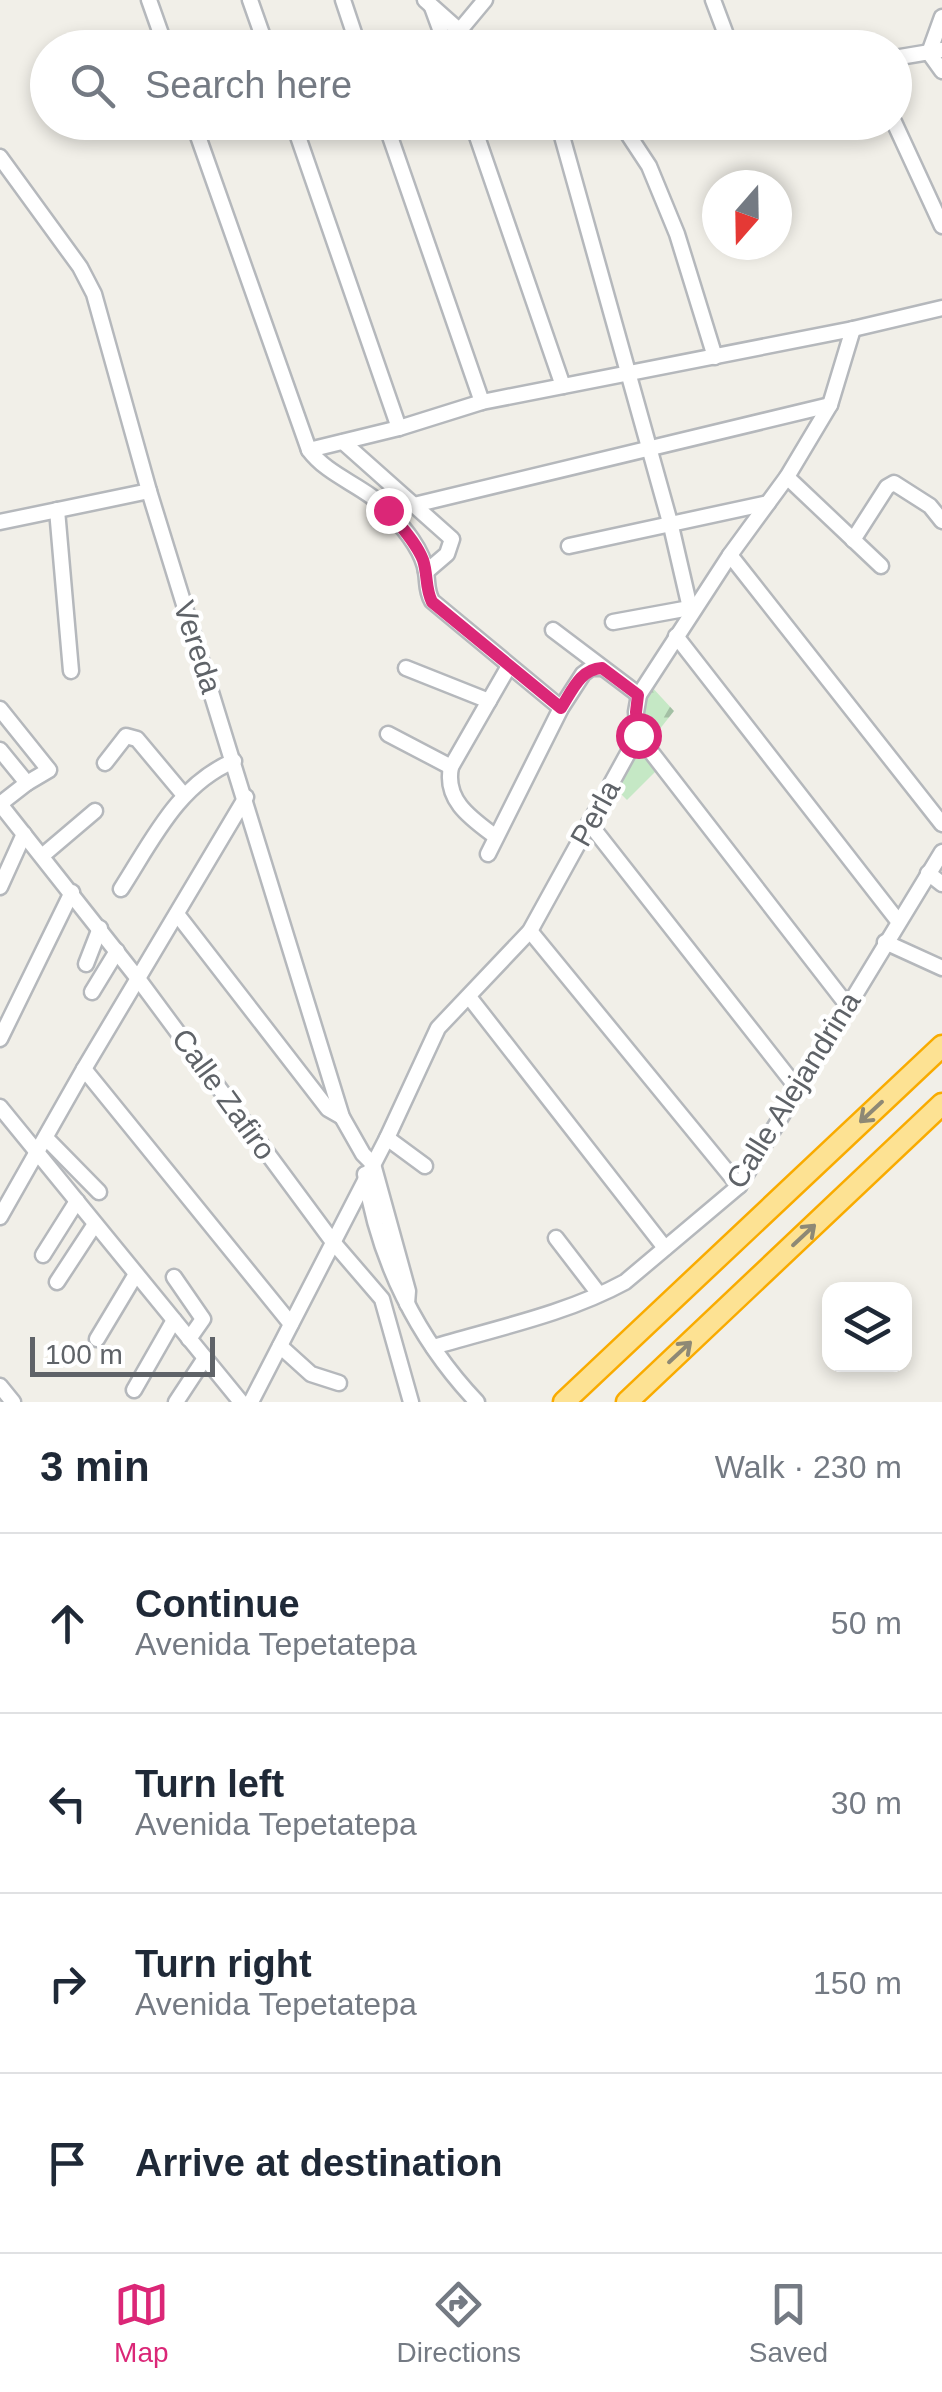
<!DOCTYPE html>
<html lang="en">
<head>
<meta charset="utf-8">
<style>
  body { margin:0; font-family:Helvetica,sans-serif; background:#f2f2f3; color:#1f2937 }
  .controls { position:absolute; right:30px; bottom:30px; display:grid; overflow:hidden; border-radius:20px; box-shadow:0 5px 15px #0003 }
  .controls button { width:90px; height:90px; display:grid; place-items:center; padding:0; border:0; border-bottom:2px solid #e0e1e3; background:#fff; color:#1f2937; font:50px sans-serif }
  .compass { position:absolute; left:702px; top:170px; width:90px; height:90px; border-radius:50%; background:#fff; box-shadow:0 5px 15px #0003; rotate:200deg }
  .scale { position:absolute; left:30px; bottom:25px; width:185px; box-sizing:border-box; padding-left:10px; border:5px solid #5f6368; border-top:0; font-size:28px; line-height:35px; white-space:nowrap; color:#5f6368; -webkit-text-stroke:8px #fff; paint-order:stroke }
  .stop { position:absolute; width:30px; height:30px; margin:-22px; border:8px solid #db2777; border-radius:50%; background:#fff }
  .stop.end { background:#db2777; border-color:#fff; box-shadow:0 2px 10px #0008 }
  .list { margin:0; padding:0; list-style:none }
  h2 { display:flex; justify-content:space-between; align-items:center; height:130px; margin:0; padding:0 40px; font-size:42px }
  h2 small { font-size:32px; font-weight:400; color:#747a83 }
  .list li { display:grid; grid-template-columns:65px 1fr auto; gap:30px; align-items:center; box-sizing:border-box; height:180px; padding:0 40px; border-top:2px solid #e0e1e3 }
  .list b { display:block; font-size:38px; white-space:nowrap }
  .list p { margin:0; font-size:32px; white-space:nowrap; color:#747a83 }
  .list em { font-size:32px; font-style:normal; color:#747a83 }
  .icon { flex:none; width:55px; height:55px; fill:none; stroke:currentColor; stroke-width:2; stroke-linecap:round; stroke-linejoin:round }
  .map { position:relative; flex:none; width:942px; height:1402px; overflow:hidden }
  .search { position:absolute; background:#fff; box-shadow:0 5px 15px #0003; left:30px; right:30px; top:30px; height:110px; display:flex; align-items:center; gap:25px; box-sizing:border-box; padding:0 35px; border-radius:55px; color:#747a83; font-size:38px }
  .sheet { height:850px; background:#fff }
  nav { display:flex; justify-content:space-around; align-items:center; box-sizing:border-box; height:140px; border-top:2px solid #e0e1e3; background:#fff; font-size:28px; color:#747a83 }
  nav a { display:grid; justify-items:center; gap:5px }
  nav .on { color:#db2777 }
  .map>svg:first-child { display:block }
  .forest { fill:url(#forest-firs) }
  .green { fill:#c5e8c5 }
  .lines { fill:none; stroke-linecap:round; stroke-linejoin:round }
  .minor-casing { stroke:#b5b8bc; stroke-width:19 }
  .highway-casing { stroke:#f9ab00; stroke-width:25 }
  .minor { stroke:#fff; stroke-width:14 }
  .highway { stroke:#fde293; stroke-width:20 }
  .oneway { stroke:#8e8975 }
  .route { stroke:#db2777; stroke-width:12 }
  .labels { text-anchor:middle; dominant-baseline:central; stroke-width:9; stroke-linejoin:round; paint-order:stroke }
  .street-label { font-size:30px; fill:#5f6368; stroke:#fff }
</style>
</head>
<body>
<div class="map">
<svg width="942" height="1402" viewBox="0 0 942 1402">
  <defs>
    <pattern id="forest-firs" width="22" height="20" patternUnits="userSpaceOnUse" patternTransform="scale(2.5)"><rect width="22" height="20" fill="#c5e8c5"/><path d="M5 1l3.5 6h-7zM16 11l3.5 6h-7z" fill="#a3c0a4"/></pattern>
  </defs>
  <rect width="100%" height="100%" fill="#f1efe8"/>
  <!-- forest -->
  <path class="forest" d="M650 685 674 711 648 744C634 723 640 707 650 685Z"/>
  <!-- green -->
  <path class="green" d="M638 739 660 767 627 800 613 786Z"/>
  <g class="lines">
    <defs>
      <g id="minor">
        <path d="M149 0 166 48"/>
        <path d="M250 0 267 48"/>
        <path d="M343 0 359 48"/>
        <path d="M425 0 479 48"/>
        <path d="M713 0 731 48"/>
        <path d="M432 7 447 48"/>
        <path d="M942 17 929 53 942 71"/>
        <path d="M460 30 485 0"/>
        <path d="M894 58 942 50"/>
        <path d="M193 122 309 450C329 477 366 486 389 512 404 528 423 550 426 572 428 584 426 590 432 601L561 708"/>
        <path d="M293 122 399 428"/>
        <path d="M385 122 482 402"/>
        <path d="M472 122 563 386"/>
        <path d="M558 122 671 526 690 608"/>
        <path d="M620 122 649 166 677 234 715 357"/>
        <path d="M894 122 942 226"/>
        <path d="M0 157 80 267 94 294 149 491 342 1117 363 1154 373 1164 408 1291 407 1304"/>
        <path d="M343 442 452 539 447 554 426 572"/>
        <path d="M309 450 399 428 482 402 853 329 942 308"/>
        <path d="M787 477 881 566"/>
        <path d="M414 505 830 405"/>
        <path d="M57 510 71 671"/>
        <path d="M0 522 149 491"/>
        <path d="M853 540 887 487 894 483 930 506 942 521"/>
        <path d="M569 546 768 503"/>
        <path d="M730 555 942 824"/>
        <path d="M613 622 695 607"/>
        <path d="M553 630 639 695"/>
        <path d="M676 636 898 921"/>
        <path d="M406 668 489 701"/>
        <path d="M0 709 49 770 27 783"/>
        <path d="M388 734 451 767"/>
        <path d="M638 735 847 1005"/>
        <path d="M0 750 27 783 0 804 139 980 333 1242 382 1299 411 1402"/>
        <path d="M105 763 126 736 137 739 183 794"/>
        <path d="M589 823 797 1088"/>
        <path d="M496 837C472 819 444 801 451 767L509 666"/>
        <path d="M488 854 561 708 583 674 591 668H602"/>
        <path d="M42 856 95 811"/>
        <path d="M928 873 942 884"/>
        <path d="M0 887 24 834"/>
        <path d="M121 889C152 841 178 784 234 761"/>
        <path d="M177 914 328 1109 342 1117"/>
        <path d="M530 931 739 1186"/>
        <path d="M885 942 942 968"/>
        <path d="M86 964 100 928"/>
        <path d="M92 992 117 951"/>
        <path d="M470 998 665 1248"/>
        <path d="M0 1039 72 892"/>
        <path d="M84 1069 291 1324"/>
        <path d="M0 1107 241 1402"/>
        <path d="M46 1138 99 1192"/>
        <path d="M387 1138 425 1166"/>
        <path d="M365 1174C378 1260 418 1340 477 1402"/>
        <path d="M0 1217 84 1069 246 797"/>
        <path d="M556 1238 599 1294"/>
        <path d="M43 1255 77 1201"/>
        <path d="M174 1277 203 1319 189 1339"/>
        <path d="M57 1282 95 1224"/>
        <path d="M97 1339 136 1274"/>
        <path d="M280 1346 311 1374 339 1383"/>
        <path d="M433 1347C497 1328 566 1314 625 1282L739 1186 942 852"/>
        <path d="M0 1386 13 1402"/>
        <path d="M134 1390 174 1320"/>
        <path d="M176 1402 205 1358"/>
        <path d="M251 1402 387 1138 438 1028 530 931 638 735 636 712 639 695 730 555 787 477 830 405 853 329"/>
      </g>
      <g id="highway">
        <path d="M564 1402 942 1046"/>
        <path d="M627 1402 942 1104"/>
      </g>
    </defs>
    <!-- minor casing -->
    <use href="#minor" class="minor-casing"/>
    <!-- highway casing -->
    <use href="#highway" class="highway-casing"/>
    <!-- minor -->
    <use href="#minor" class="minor"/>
    <!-- highway -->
    <use href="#highway" class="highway"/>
  </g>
  <!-- one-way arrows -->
  <defs><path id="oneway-shaft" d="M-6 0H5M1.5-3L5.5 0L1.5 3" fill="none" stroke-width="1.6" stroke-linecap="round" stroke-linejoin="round" transform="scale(2.5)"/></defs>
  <g class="oneway">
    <use href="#oneway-shaft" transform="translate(871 1112) rotate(137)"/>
    <use href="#oneway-shaft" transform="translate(804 1235) rotate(-43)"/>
    <use href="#oneway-shaft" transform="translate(680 1352) rotate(-43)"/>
  </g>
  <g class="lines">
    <!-- route -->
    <path class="route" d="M388 510C400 526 416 542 423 560 428 575 425 588 432 602L561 708C572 691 580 669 602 668L638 695 636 712 638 735"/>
  </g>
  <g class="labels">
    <!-- street labels -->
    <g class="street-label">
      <text transform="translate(198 647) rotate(72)">Vereda</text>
      <text transform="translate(595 813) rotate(-61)">Perla</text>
      <text transform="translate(793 1090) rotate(-58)">Calle Alejandrina</text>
      <text transform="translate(224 1094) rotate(54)">Calle Zafiro</text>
    </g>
  </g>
</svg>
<div class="controls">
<button><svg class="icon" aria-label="layers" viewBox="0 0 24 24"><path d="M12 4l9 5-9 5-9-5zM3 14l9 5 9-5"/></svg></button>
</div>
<svg class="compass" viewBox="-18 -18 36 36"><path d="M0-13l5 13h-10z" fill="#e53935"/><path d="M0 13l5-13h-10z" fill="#747a83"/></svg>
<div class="scale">100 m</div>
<div class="stop" style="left:638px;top:735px"></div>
<div class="stop end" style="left:388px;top:510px"></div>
<div class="search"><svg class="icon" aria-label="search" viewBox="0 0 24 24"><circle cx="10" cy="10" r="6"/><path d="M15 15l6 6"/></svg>Search here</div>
</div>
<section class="sheet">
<h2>3 min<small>Walk · 230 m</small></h2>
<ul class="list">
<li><svg class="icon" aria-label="ahead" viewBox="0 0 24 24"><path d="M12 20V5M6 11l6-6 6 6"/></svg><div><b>Continue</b><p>Avenida Tepetatepa</p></div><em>50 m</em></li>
<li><svg class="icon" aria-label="left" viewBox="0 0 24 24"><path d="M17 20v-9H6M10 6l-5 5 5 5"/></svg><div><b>Turn left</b><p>Avenida Tepetatepa</p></div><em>30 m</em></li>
<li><svg class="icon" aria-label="right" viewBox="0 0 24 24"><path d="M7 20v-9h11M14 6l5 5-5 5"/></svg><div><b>Turn right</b><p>Avenida Tepetatepa</p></div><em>150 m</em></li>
<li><svg class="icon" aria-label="arrive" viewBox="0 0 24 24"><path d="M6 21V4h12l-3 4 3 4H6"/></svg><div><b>Arrive at destination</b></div></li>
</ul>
</section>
<nav>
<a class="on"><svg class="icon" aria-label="map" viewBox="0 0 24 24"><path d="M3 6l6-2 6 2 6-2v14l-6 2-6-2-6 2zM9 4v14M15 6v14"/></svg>Map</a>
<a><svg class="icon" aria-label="directions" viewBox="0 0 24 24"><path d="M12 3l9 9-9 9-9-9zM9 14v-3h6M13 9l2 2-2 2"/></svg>Directions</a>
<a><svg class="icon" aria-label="saved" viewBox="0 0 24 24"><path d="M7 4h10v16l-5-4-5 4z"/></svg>Saved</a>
</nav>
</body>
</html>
